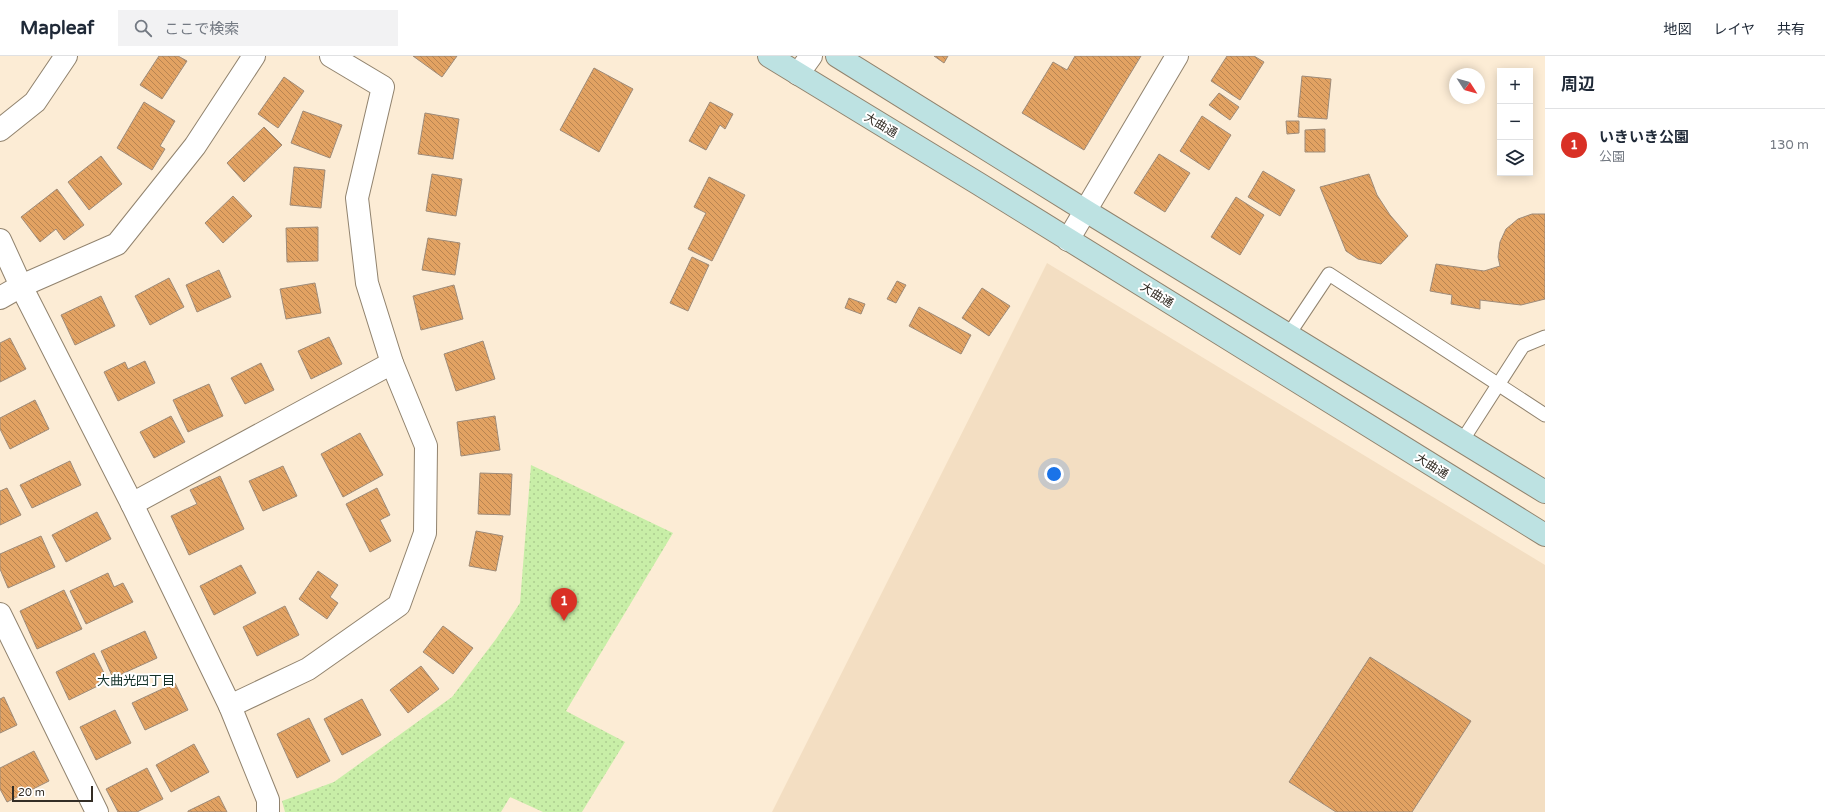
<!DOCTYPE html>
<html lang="ja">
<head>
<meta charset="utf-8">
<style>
  body { margin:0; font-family:"Varela Round","Noto Sans JP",sans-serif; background:#f2f2f3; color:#1f2937 }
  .controls { position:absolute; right:12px; top:12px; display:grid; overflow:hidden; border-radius:0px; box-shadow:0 2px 10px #0003 }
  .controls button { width:36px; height:36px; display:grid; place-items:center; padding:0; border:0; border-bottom:1px solid #e0e1e3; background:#fff; color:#1f2937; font:20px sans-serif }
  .compass { position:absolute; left:1449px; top:12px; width:36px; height:36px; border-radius:50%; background:#fff; box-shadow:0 2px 10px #0003; rotate:126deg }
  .scale { position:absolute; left:12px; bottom:10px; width:81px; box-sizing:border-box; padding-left:4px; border:2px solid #332d25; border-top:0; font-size:11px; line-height:14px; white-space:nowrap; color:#332d25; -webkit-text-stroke:3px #fff; paint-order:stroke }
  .you { position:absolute; left:1054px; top:418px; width:14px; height:14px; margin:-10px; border:3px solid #fff; border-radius:50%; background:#1a73e8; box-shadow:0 0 0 6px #1a73e833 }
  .badge { display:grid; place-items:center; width:26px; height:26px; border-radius:50%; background:#d93025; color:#fff; font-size:13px; font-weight:700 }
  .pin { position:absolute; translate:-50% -33px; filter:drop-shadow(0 1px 2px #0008) }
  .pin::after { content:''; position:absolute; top:21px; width:14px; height:12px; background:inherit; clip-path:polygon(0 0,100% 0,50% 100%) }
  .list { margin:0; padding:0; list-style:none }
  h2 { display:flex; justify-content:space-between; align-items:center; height:52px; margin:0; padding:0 16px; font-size:17px }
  h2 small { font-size:13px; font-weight:400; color:#747a83 }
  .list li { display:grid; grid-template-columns:26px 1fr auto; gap:12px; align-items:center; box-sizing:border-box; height:72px; padding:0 16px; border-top:1px solid #e0e1e3 }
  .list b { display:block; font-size:15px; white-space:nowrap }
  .list p { margin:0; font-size:13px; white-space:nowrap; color:#747a83 }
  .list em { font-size:13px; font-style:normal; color:#747a83 }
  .icon { flex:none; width:22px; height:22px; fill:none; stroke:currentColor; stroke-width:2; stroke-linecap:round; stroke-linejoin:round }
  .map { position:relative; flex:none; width:1545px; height:756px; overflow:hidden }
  header { display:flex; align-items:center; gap:24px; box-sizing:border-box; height:56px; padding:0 20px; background:#fff; border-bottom:1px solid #e0e1e3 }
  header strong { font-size:19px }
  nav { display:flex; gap:22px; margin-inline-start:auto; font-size:14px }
  .search { width:280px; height:36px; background:#f2f2f3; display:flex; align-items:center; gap:10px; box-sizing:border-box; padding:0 14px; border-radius:0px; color:#747a83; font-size:15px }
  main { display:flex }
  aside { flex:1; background:#fff }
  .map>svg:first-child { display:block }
  .built { fill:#f3dec2 }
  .green { fill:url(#green-dots) }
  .building { fill:url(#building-back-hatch); stroke:#9e8b79 }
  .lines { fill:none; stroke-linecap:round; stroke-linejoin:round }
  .lane-casing { stroke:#91836e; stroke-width:15 }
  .street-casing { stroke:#91836e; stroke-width:24 }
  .secondary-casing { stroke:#91836e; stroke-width:24 }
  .lane { stroke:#fff; stroke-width:13 }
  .street { stroke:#fff; stroke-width:22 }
  .secondary { stroke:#bde2e2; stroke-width:22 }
  .labels { text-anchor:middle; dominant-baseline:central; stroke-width:4; stroke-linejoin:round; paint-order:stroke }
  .street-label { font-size:12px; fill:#332d25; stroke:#fff }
  .neighbourhood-label { font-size:13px; fill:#143229; stroke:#fff }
</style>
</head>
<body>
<header>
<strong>Mapleaf</strong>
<div class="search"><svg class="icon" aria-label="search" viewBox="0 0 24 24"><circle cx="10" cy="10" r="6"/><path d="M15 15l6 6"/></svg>ここで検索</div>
<nav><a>地図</a><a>レイヤ</a><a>共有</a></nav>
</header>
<main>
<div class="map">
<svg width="1545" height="756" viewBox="0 0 1545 756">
  <defs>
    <pattern id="green-dots" width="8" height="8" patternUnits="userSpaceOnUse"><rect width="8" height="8" fill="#c8eea7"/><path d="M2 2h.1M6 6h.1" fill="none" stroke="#accc90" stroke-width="1.8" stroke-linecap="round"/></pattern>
    <pattern id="building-back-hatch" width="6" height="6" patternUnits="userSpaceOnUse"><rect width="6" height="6" fill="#e2a262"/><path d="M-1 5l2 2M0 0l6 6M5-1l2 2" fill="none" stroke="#b88451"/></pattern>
  </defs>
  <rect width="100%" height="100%" fill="#fcecd5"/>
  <!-- built -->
  <path class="built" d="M1047 207 1545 509V756H772Z"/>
  <!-- green -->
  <path class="green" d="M531 409 673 477 566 655 625 686 582 756H543L510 741 501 756H285L282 745 334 726 452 641 496 583 520 547Z"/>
  <!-- building -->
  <g class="building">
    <path d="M159 0H178L187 5 162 43 140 29Z"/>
    <path d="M413 0H457L442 21Z"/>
    <path d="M934 0H948L944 7Z"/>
    <path d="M1075 0H1141L1084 94 1022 57 1053 6 1067 14Z"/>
    <path d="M1227 0H1254L1264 6 1240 44 1211 25Z"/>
    <path d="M594 12 633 33 599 96 560 74Z"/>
    <path d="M1302 20 1331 23 1327 63 1298 61Z"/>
    <path d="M284 21 304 35 278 72 258 58Z"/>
    <path d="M1219 37 1239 51 1230 64 1209 49Z"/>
    <path d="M144 46 175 65 160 90 165 93 152 114 117 92Z"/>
    <path d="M710 46 733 58 725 73 720 69 706 94 689 85Z"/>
    <path d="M303 55 342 69 330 102 291 87Z"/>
    <path d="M425 57 459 63 453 103 418 98Z"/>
    <path d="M1202 60 1231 79 1209 114 1180 95Z"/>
    <path d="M1286 65H1299V77L1287 78Z"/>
    <path d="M264 71 282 89 244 126 227 107Z"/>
    <path d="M1325 73V96H1305V74Z"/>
    <path d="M1159 98 1190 117 1165 156 1134 137Z"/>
    <path d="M101 100 122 128 89 154 68 126Z"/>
    <path d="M294 111 325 114 321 152 290 149Z"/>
    <path d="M1263 115 1295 134 1280 160 1248 141Z"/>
    <path d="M432 118 462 123 456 160 426 155Z"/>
    <path d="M1369 118 1377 139 1390 159 1408 180 1381 208 1358 203 1346 195 1320 131Z"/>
    <path d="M709 121 745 139 712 205 688 193 706 157 694 151Z"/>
    <path d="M57 133 84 169 64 184 56 173 40 186 21 161Z"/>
    <path d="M233 140 252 160 223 187 205 167Z"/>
    <path d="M1236 141 1264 159 1240 199 1211 181Z"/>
    <path d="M1532 158H1545V243L1521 249 1480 244V253L1451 248 1452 239 1430 235 1436 208 1484 215 1500 210 1498 201 1500 186 1506 173 1518 163Z"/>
    <path d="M318 171V205L287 206 286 172Z"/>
    <path d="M428 182 460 187 455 219 422 214Z"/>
    <path d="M692 201 709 209 688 255 670 247Z"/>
    <path d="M219 214 231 241 197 256 186 229Z"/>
    <path d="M169 222 184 251 150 269 135 240Z"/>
    <path d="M897 225 906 229 896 247 887 243Z"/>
    <path d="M315 227 321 257 286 263 280 233Z"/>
    <path d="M454 229 463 263 421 274 413 240Z"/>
    <path d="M982 232 1010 250 989 280 962 262Z"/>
    <path d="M101 240 115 270 75 289 61 259Z"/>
    <path d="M849 242 865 248 861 258 845 252Z"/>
    <path d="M919 251 971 279 961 298 909 270Z"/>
    <path d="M329 281 342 308 311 323 298 295Z"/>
    <path d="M10 282 26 313 0 326V287Z"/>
    <path d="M483 285 495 323 456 335 444 298Z"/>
    <path d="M145 305 155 327 118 345 104 316 125 306 128 313Z"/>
    <path d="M261 307 274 334 245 348 231 322Z"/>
    <path d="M209 328 223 360 188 376 173 344Z"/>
    <path d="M35 344 49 373 10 393 0 373V362Z"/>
    <path d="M171 360 185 386 154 402 140 376Z"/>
    <path d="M495 360 500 394 461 400 457 366Z"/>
    <path d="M360 377 383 419 343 441 321 398Z"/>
    <path d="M70 405 81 429 32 452 20 429Z"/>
    <path d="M283 410 297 440 263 455 249 425Z"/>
    <path d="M480 417 512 418 510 459 478 458Z"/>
    <path d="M220 420 244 473 189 499 171 460 197 448 190 434Z"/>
    <path d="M7 432 21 459 0 469V435Z"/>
    <path d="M377 432 390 459 380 464 391 485 370 496 346 448Z"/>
    <path d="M97 456 111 483 66 506 52 479Z"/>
    <path d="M476 475 503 480 496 515 469 510Z"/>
    <path d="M41 480 55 511 8 532 0 513V498Z"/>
    <path d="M241 509 256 537 214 559 200 530Z"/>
    <path d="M318 515 338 529 330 541 338 547 327 563 299 543Z"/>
    <path d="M108 517 114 531 123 527 133 546 86 568 70 535Z"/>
    <path d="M64 534 82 573 37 593 20 555Z"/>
    <path d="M285 550 299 579 257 600 243 571Z"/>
    <path d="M443 570 473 592 453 618 423 596Z"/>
    <path d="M145 575 157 602 113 622 101 595Z"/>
    <path d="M94 597 108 625 69 644 56 616Z"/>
    <path d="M1370 601 1471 665 1412 756H1336L1289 726Z"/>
    <path d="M421 610 439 633 408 657 390 634Z"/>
    <path d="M175 627 188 654 145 674 132 647Z"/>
    <path d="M4 641 17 669 0 677V643Z"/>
    <path d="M362 643 381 679 342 699 324 663Z"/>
    <path d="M115 654 131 687 96 704 80 671Z"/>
    <path d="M309 662 330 705 297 722 277 678Z"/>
    <path d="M194 688 209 716 171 736 156 709Z"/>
    <path d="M34 695 49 725 7 746 0 733V712Z"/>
    <path d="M147 712 163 743 137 756H118L106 733Z"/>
    <path d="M219 740 227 756H188V755Z"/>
  </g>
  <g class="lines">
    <defs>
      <g id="lane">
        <path d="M1289 278 1329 218 1545 359"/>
        <path d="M1462 385 1523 290 1545 281"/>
      </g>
      <g id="street">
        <path d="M798 18 811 0"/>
        <path d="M0 74 35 46 66 0"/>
        <path d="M0 184 21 230 132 448 230 650 268 744V756"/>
        <path d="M1068 184 1177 0"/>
        <path d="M0 242 21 230 117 188 195 90 254 0"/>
        <path d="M132 448 392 307"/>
        <path d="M0 558 97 756"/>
        <path d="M230 650 308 613 399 549 425 477 426 390 392 307 367 227 357 142 383 31 331 0"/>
      </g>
      <g id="secondary">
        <path d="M769 0 979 128 1545 479"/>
        <path d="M837 0 1086 155 1545 436"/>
      </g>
    </defs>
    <!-- lane casing -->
    <use href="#lane" class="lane-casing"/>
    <!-- street casing -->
    <use href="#street" class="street-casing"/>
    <!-- secondary casing -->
    <use href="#secondary" class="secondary-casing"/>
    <!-- lane -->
    <use href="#lane" class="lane"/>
    <!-- street -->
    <use href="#street" class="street"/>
    <!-- secondary -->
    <use href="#secondary" class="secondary"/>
  </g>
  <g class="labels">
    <!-- street labels -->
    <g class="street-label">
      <text transform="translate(881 69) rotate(31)">大曲通</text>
      <text transform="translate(1157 239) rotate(32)">大曲通</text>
      <text transform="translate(1432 410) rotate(32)">大曲通</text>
    </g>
    <!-- neighbourhood labels -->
    <g class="neighbourhood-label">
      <text x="136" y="625">大曲光四丁目</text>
    </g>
  </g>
</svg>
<div class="controls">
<button>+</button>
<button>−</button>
<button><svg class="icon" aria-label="layers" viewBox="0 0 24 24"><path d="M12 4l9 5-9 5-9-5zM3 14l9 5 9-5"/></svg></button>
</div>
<svg class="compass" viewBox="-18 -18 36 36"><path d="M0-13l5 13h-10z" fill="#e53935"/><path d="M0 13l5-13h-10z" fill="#747a83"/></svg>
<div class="scale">20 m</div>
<div class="you"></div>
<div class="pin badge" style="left:564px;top:565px">1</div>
</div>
<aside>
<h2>周辺<small></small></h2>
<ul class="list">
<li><span class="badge">1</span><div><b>いきいき公園</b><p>公園</p></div><em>130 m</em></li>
</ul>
</aside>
</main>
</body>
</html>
